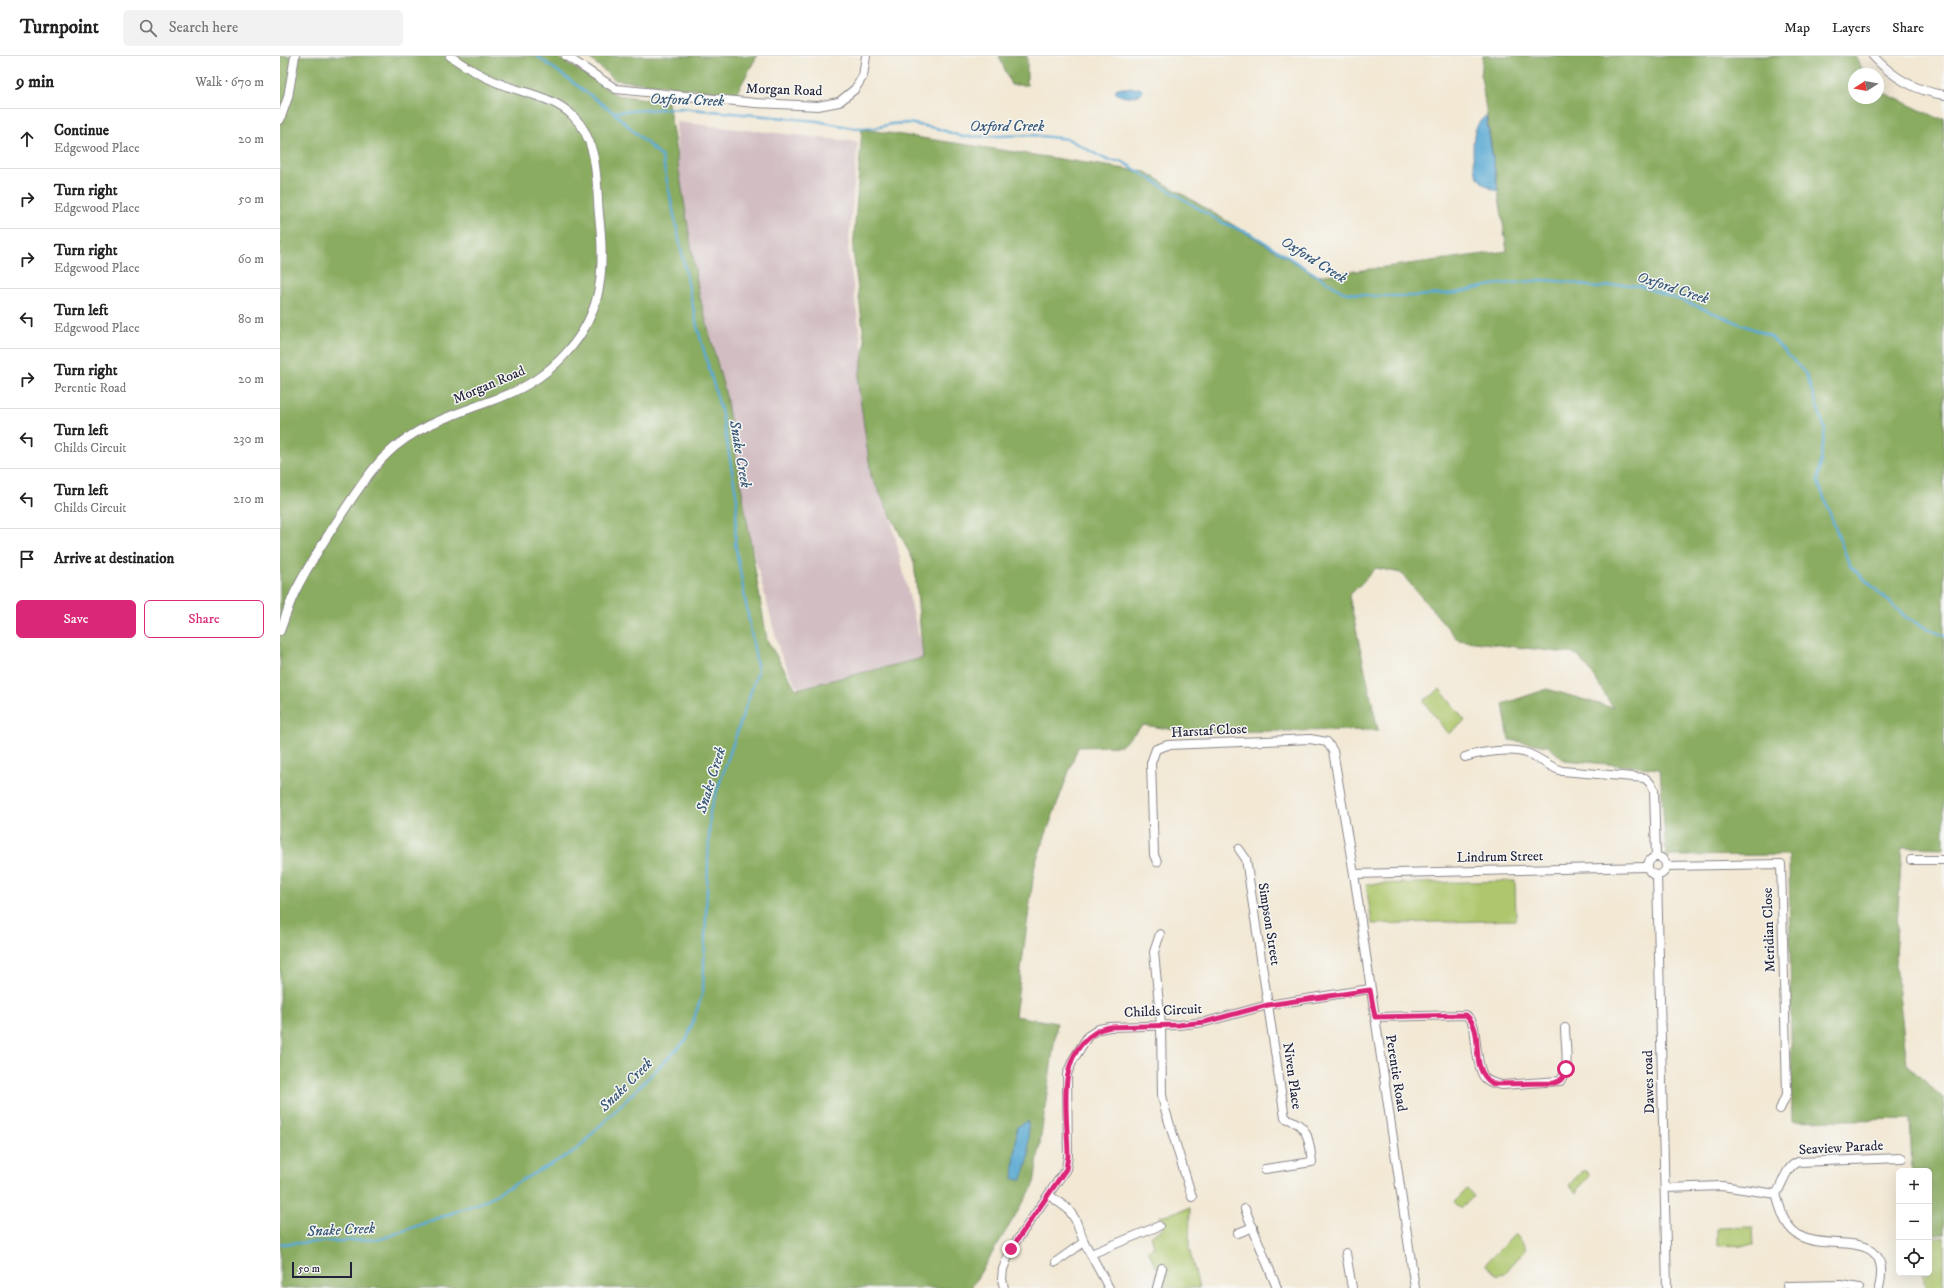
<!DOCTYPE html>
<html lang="en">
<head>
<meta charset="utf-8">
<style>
  body { margin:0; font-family:"IM FELL DW Pica",serif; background:#f2f2f2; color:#222 }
  .controls { position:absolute; right:12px; bottom:12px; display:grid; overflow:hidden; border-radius:6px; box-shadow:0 4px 16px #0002 }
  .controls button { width:36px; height:36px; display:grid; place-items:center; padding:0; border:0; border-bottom:1px solid #e0e0e0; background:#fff; color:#222; font:20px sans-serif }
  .compass { position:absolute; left:1568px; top:12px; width:36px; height:36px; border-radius:50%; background:#fff; box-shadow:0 4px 16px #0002; rotate:259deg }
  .scale { position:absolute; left:12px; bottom:10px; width:60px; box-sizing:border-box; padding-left:4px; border:2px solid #22223b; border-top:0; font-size:11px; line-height:14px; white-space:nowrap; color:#22223b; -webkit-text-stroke:3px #f6f6f2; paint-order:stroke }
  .stop { position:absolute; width:12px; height:12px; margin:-9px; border:3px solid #db2777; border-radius:50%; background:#fff }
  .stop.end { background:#db2777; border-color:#fff; box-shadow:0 1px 4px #0008 }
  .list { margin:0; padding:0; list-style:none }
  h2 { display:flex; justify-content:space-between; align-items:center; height:52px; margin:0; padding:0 16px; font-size:17px }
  h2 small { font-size:13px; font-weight:400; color:#767676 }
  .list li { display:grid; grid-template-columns:26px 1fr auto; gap:12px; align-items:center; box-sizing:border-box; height:60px; padding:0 16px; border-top:1px solid #e0e0e0 }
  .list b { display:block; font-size:15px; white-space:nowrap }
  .list p { margin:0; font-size:13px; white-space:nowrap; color:#767676 }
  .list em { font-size:13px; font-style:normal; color:#767676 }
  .actions { display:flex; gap:8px; padding:12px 16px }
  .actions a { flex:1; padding:9px 0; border:1px solid #db2777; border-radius:6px; text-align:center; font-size:14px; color:#db2777 }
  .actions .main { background:#db2777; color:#fff }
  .icon { flex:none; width:22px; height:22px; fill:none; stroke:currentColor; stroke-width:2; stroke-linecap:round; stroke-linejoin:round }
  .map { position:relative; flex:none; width:1664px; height:1232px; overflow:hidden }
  header { display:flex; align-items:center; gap:24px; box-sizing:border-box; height:56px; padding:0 20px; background:#fff; border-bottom:1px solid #e0e0e0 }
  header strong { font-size:19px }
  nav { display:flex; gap:22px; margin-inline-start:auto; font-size:14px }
  .search { width:280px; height:36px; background:#f2f2f2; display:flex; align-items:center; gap:10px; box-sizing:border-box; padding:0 14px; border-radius:6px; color:#767676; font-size:15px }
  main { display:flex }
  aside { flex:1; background:#fff }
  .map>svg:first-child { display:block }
  .industrial { fill:#d2bec2 }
  .green { fill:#aec76d; stroke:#687454 }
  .forest { fill:#8aac60; stroke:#56674e }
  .water { fill:#59a9d3; stroke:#3e6687 }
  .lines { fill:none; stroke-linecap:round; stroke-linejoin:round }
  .stream { stroke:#59a9d3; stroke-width:2.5 }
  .minor-casing { stroke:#8a8588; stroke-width:10 }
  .minor { stroke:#fff; stroke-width:8 }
  .route { stroke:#db2777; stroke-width:5 }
  .labels { text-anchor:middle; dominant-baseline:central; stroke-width:3; stroke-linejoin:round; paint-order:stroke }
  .street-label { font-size:14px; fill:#22223b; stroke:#f6f6f2 }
  .water-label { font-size:15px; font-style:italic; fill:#385878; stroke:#f6f6f2 }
</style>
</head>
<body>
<header>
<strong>Turnpoint</strong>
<div class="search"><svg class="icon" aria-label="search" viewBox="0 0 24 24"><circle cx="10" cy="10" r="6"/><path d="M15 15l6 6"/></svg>Search here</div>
<nav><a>Map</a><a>Layers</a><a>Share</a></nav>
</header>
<main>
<aside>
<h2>9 min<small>Walk · 670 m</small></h2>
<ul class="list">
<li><svg class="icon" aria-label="ahead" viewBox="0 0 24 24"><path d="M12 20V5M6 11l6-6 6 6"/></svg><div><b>Continue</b><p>Edgewood Place</p></div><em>20 m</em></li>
<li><svg class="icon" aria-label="right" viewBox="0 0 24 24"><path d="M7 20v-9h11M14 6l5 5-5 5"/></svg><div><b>Turn right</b><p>Edgewood Place</p></div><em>50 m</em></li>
<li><svg class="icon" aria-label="right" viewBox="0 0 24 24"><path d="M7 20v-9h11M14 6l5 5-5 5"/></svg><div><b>Turn right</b><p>Edgewood Place</p></div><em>60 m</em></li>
<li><svg class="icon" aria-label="left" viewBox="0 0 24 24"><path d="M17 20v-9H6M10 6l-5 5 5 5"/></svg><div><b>Turn left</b><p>Edgewood Place</p></div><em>80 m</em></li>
<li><svg class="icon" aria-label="right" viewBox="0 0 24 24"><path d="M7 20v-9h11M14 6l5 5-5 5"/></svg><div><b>Turn right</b><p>Perentie Road</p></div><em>20 m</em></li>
<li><svg class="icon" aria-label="left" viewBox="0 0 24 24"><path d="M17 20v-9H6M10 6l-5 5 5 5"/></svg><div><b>Turn left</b><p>Childs Circuit</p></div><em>230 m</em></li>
<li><svg class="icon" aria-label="left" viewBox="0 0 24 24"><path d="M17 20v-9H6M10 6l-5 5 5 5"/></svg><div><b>Turn left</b><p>Childs Circuit</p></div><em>210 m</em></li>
<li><svg class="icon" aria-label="arrive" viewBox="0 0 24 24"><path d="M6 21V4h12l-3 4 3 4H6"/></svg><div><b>Arrive at destination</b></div></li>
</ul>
<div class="actions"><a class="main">Save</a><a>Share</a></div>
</aside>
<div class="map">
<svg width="1664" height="1232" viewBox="0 0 1664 1232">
  <rect width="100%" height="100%" fill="#f6f6f2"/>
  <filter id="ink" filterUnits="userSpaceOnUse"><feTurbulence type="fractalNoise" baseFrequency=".025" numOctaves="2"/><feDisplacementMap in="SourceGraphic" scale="8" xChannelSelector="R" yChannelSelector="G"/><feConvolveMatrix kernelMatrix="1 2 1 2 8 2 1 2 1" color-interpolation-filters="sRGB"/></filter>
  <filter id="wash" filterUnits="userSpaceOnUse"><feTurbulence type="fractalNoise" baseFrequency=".012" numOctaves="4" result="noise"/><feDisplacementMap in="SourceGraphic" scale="16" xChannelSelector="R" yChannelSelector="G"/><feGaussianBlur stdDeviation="0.9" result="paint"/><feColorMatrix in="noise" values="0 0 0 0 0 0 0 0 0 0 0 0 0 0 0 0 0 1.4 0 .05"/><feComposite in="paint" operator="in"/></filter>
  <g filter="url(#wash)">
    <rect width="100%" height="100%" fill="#f2e8d4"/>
    <!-- industrial -->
    <path class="industrial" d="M396 66 578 86 568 194 601 422 645 606 618 614 517 631 500 597 442 376 403 249Z"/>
    <!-- green -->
    <g class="green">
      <path d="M1160 633 1185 665 1168 678 1143 645Z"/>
      <path d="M1235 825 1236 864 1092 868 1086 828Z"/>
      <path d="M1302 1115H1307L1310 1120 1298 1133 1296 1137 1289 1129Z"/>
      <path d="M1187 1133 1194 1140 1181 1153 1174 1146Z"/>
      <path d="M910 1152 909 1192 919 1232H882L889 1212 880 1209 878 1212 875 1210 868 1194 874 1191 871 1179 883 1173 880 1160Z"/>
      <path d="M1473 1171 1474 1189 1437 1190V1172Z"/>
      <path d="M1234 1179H1236L1245 1189 1246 1193 1224 1218 1222 1217 1218 1220 1205 1208Z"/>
      <path d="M1664 1181V1232H1645L1643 1217H1649V1183Z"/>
    </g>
    <!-- forest -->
    <g class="forest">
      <path d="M0 0H276L337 39 388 46 419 238 446 340 487 584 516 633 643 602 634 506 591 420 578 327 585 288 573 195 582 73 866 116 1037 220 1227 195 1201 20 1203 0H1575L1585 18H1574V42H1598V34L1657 62H1664V792L1622 791 1615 900 1627 1009 1664 1043V1178L1649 1180V1115H1632L1630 1063 1512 1065 1509 799 1386 800 1380 713 1284 704 1268 690 1229 684 1223 648 1267 633 1333 652 1311 616 1296 598 1178 584 1121 517 1096 512 1069 540 1098 674 908 676 863 669 841 690 798 691 755 808 735 960 777 967 754 1129 691 1232H0Z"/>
      <path d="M307 0H477L456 38 335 24Z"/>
      <path d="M719 0H747V29H731Z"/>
    </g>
    <!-- water -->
    <g class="water">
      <path d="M837 32H860L863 35C858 43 841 43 835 36Z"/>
      <path d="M1206 60 1218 135C1210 133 1202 128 1198 121 1192 113 1192 84 1195 75 1197 69 1201 63 1206 60Z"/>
      <path d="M748 1065 749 1102 742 1123H733L737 1071Z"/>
    </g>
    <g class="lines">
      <!-- stream -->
      <g class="stream">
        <path d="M257 0 333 56 400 52 537 65 573 72H595L611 68 628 67 656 72 683 81 751 79 788 83 827 104 843 106 939 165 973 179 1063 236 1092 240H1134L1176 237 1212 229 1263 224 1289 226 1317 232 1341 228 1360 230 1414 249 1490 280 1526 318 1545 373 1538 426 1570 510 1628 563 1664 580"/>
        <path d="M0 1188 101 1183 202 1146 295 1095 407 983 423 936 430 755 478 615 455 487 457 443 442 358 417 270 382 101 333 56"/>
      </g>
    </g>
  </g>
  <g filter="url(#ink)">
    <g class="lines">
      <defs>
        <g id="minor">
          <path d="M286 0 336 33 475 47 538 50 559 46 575 33 583 20 586 0"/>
          <path d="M1593 0C1612 21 1636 35 1664 39"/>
          <path d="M0 64 8 41 15 0"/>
          <path d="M0 575C6 560 10 544 18 530 33 501 51 474 69 447 80 431 91 413 106 399 138 367 183 356 224 340 270 322 310 282 319 232 323 208 322 183 319 159 316 126 319 85 293 60 273 40 241 37 216 26 200 19 184 10 170 0"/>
          <path d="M1185 701C1201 696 1233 691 1249 698 1261 703 1270 711 1282 715L1365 722 1370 727 1374 734 1376 801"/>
          <path d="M959 793 966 803 1005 1062C1029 1069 1029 1084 1032 1106L985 1113"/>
          <circle cx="1377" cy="810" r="9"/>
          <path d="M1631 804H1664"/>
          <path d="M877 806 874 799 871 707 876 693 888 689 1030 683 1047 686 1053 695 1074 818 1135 1232"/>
          <path d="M1386 810 1501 808 1507 1037 1500 1053"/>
          <path d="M1074 818 1367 811"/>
          <path d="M1377 819 1387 1232"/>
          <path d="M880 878 874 896 881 969 882 1039 885 1053 912 1141"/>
          <path d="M1095 961 1186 959 1191 964 1194 971C1196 983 1197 1014 1205 1022 1210 1027 1216 1028 1222 1029L1280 1025C1291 1013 1285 987 1285 972"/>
          <path d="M1385 1132 1442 1130 1496 1138"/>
          <path d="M769 1139 788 1153 795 1163 804 1186 829 1232"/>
          <path d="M965 1153 997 1232"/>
          <path d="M958 1177 973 1171"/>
          <path d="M1066 1197 1072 1232"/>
          <path d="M811 1198 879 1170"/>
          <path d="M776 1206 804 1186"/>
          <path d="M1507 1230 1562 1229 1579 1232"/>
          <path d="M724 1232 722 1223 723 1213 731 1193 786 1113 788 1100 787 1018 793 1004 808 980 819 973 830 971 898 969 925 966 988 949 1090 933"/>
          <path d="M877 1232 882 1212"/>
          <path d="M1599 1232C1614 1171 1549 1195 1522 1181 1505 1173 1501 1155 1496 1138 1503 1128 1506 1110 1518 1106L1622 1102"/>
        </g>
      </defs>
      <!-- minor casing -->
      <use href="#minor" class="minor-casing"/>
      <!-- minor -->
      <use href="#minor" class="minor"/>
    </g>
  </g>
  <g class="lines" filter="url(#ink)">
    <!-- route -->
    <path class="route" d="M731 1193 786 1113 788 1100C788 1078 783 1038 788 1018 792 995 808 975 830 971L898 969 925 966 988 949 1090 934 1095 961 1186 959C1207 977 1186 1010 1213 1028L1274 1027C1282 1025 1284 1021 1286 1013"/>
  </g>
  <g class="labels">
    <!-- street labels -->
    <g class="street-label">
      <text transform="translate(504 34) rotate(2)">Morgan Road</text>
      <text transform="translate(209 329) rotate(-23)">Morgan Road</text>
      <text transform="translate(929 675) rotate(-3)">Harstaf Close</text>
      <text transform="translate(1220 801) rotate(-1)">Lindrum Street</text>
      <text transform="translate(989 868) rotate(81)">Simpson Street</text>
      <text transform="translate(1489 874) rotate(-92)">Meridian Close</text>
      <text transform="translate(883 955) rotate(-3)">Childs Circuit</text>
      <text transform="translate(1116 1017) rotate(81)">Perentie Road</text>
      <text transform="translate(1012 1020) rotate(82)">Niven Place</text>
      <text transform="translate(1369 1026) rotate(-92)">Dawes road</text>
      <text transform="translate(1561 1092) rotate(-3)">Seaview Parade</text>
    </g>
    <!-- water labels -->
    <g class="water-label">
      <text transform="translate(407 44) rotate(2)">Oxford Creek</text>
      <text x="727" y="70">Oxford Creek</text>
      <text transform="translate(1034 204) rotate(32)">Oxford Creek</text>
      <text transform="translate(1393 232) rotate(18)">Oxford Creek</text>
      <text transform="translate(460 398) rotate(80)">Snake Creek</text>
      <text transform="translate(431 724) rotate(-73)">Snake Creek</text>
      <text transform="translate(346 1029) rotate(-45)">Snake Creek</text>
      <text transform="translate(61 1174) rotate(-3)">Snake Creek</text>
    </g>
  </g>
</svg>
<div class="controls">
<button>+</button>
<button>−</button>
<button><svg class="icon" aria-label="locate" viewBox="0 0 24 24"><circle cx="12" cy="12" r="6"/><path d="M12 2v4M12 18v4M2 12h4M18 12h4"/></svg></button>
</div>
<svg class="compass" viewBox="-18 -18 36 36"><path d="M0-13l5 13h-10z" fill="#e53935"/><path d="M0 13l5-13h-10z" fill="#767676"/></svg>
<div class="scale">50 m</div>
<div class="stop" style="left:1286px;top:1013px"></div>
<div class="stop end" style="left:731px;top:1193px"></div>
</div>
</main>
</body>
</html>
